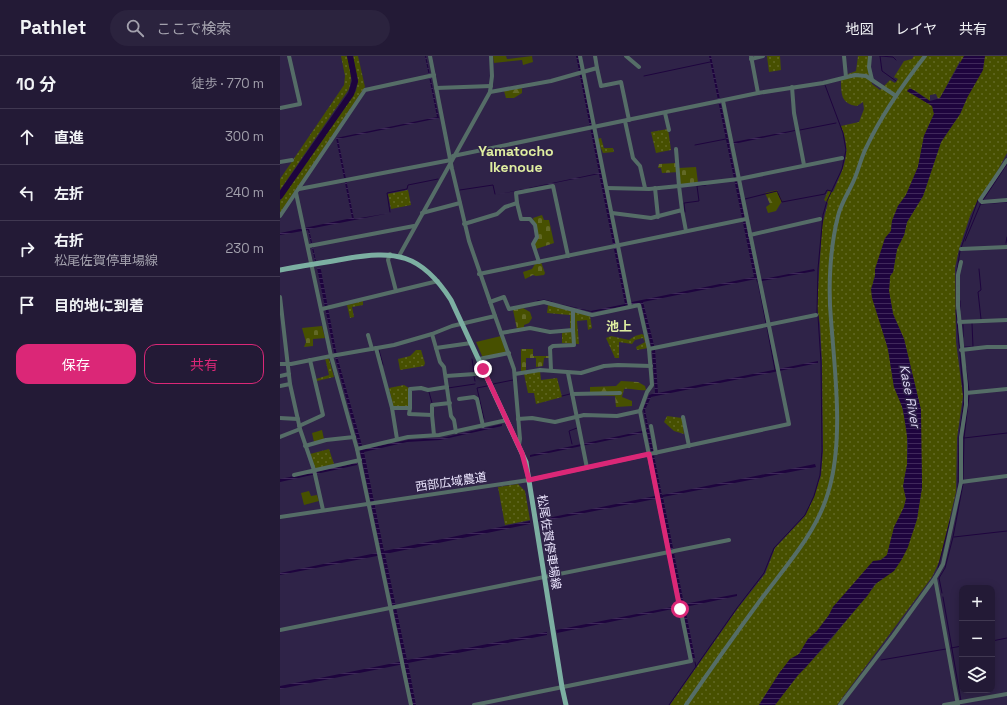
<!DOCTYPE html>
<html lang="ja">
<head>
<meta charset="utf-8">
<style>
  body { margin:0; font-family:"Space Grotesk","Noto Sans JP",sans-serif; background:#2b233e; color:#f1f3f6 }
  .controls { position:absolute; right:12px; bottom:12px; display:grid; overflow:hidden; border-radius:8px; box-shadow:0 2px 10px #0003 }
  .controls button { width:36px; height:36px; display:grid; place-items:center; padding:0; border:0; border-bottom:1px solid #403851; background:#231a36; color:#f1f3f6; font:20px sans-serif }
  .stop { position:absolute; width:12px; height:12px; margin:-9px; border:3px solid #db2777; border-radius:50%; background:#fff }
  .stop.end { background:#db2777; border-color:#fff; box-shadow:0 1px 4px #0008 }
  .list { margin:0; padding:0; list-style:none }
  h2 { display:flex; justify-content:space-between; align-items:center; height:52px; margin:0; padding:0 16px; font-size:17px }
  h2 small { font-size:13px; font-weight:400; color:#a3a1ad }
  .list li { display:grid; grid-template-columns:26px 1fr auto; gap:12px; align-items:center; box-sizing:border-box; height:56px; padding:0 16px; border-top:1px solid #403851 }
  .list b { display:block; font-size:15px; white-space:nowrap }
  .list p { margin:0; font-size:13px; white-space:nowrap; color:#a3a1ad }
  .list em { font-size:13px; font-style:normal; color:#a3a1ad }
  .actions { display:flex; gap:8px; padding:12px 16px }
  .actions a { flex:1; padding:9px 0; border:1px solid #db2777; border-radius:12px; text-align:center; font-size:14px; color:#db2777 }
  .actions .main { background:#db2777; color:#fff }
  .icon { flex:none; width:22px; height:22px; fill:none; stroke:currentColor; stroke-width:2; stroke-linecap:round; stroke-linejoin:round }
  .map { position:relative; flex:none; width:727px; height:649px; overflow:hidden }
  header { display:flex; align-items:center; gap:24px; box-sizing:border-box; height:56px; padding:0 20px; background:#231a36; border-bottom:1px solid #403851 }
  header strong { font-size:19px }
  nav { display:flex; gap:22px; margin-inline-start:auto; font-size:14px }
  .search { width:280px; height:36px; background:#2b233e; display:flex; align-items:center; gap:10px; box-sizing:border-box; padding:0 14px; border-radius:22px; color:#a3a1ad; font-size:15px }
  main { display:flex }
  aside { flex:1; background:#231a36 }
  .map>svg:first-child { display:block }
  .grass { fill:url(#grass-dots) }
  .forest { fill:url(#forest-firs) }
  .cemetery { fill:url(#cemetery-stones) }
  .green { fill:#475000 }
  .water { fill:url(#water-rules) }
  .lines { fill:none; stroke-linecap:round; stroke-linejoin:round }
  .stream { stroke:#1e043e; stroke-width:1 }
  .river { stroke:#1e043e; stroke-width:6 }
  .minor { stroke:#556d67; stroke-width:4 }
  .major { stroke:#7cafa2; stroke-width:5 }
  .route { stroke:#db2777; stroke-width:5 }
  .labels { text-anchor:middle; dominant-baseline:central; stroke-width:3; stroke-linejoin:round; paint-order:stroke }
  .street-label { font-size:12px; fill:#e9e3fc; stroke:#2f2348 }
  .neighbourhood-label { font-size:13px; font-weight:bold; fill:#dfeda0; stroke:#2f2348 }
  .water-label { font-size:13px; font-style:italic; fill:#ded7f4; stroke:#2f2348 }
  .quarter-label { font-size:14px; font-weight:bold; fill:#dfeda0; stroke:#2f2348 }
</style>
</head>
<body>
<header>
<strong>Pathlet</strong>
<div class="search"><svg class="icon" aria-label="search" viewBox="0 0 24 24"><circle cx="10" cy="10" r="6"/><path d="M15 15l6 6"/></svg>ここで検索</div>
<nav><a>地図</a><a>レイヤ</a><a>共有</a></nav>
</header>
<main>
<aside>
<h2>10 分<small>徒歩 · 770 m</small></h2>
<ul class="list">
<li><svg class="icon" aria-label="ahead" viewBox="0 0 24 24"><path d="M12 20V5M6 11l6-6 6 6"/></svg><div><b>直進</b></div><em>300 m</em></li>
<li><svg class="icon" aria-label="left" viewBox="0 0 24 24"><path d="M17 20v-9H6M10 6l-5 5 5 5"/></svg><div><b>左折</b></div><em>240 m</em></li>
<li><svg class="icon" aria-label="right" viewBox="0 0 24 24"><path d="M7 20v-9h11M14 6l5 5-5 5"/></svg><div><b>右折</b><p>松尾佐賀停車場線</p></div><em>230 m</em></li>
<li><svg class="icon" aria-label="arrive" viewBox="0 0 24 24"><path d="M6 21V4h12l-3 4 3 4H6"/></svg><div><b>目的地に到着</b></div></li>
</ul>
<div class="actions"><a class="main">保存</a><a>共有</a></div>
</aside>
<div class="map">
<svg width="727" height="649" viewBox="0 0 727 649">
  <defs>
    <pattern id="grass-dots" width="8" height="8" patternUnits="userSpaceOnUse"><rect width="8" height="8" fill="#475000"/><path d="M2 2h.1M6 6h.1" fill="none" stroke="#626926" stroke-width="1.8" stroke-linecap="round"/></pattern>
    <pattern id="forest-firs" width="22" height="20" patternUnits="userSpaceOnUse"><rect width="22" height="20" fill="#475000"/><path d="M5 1l3.5 6h-7zM16 11l3.5 6h-7z" fill="#626926"/></pattern>
    <pattern id="cemetery-stones" width="16" height="16" patternUnits="userSpaceOnUse"><rect width="16" height="16" fill="#475000"/><path d="M2 7V4a2 2 0 0 1 4 0v3zM10 15v-3a2 2 0 0 1 4 0v3z" fill="#626926"/></pattern>
    <pattern id="water-rules" width="6" height="5" patternUnits="userSpaceOnUse"><rect width="6" height="5" fill="#1e043e"/><path d="M0 2.5h6" fill="none" stroke="#3f285b"/></pattern>
  </defs>
  <rect width="100%" height="100%" fill="#2f2348"/>
  <!-- grass -->
  <g class="grass">
    <path d="M61 0H67C70 11 73 21 69 33L0 134V123L64 29 65 20Z"/>
    <path d="M73 0H78L85 31 0 157V145L76 35 78 25Z"/>
    <path d="M487 0H500L501 14 489 16Z"/>
    <path d="M578 0H589L588 12 592 28 600 34 610 24 615 27 618 23 614 21 624 5 632 3 634 0H727V97L717 116 698 144 690 160 679 193 675 212 676 286 683 340 677 382 676 436 660 504 652 521 557 649H495L518 619 548 587 593 532 633 475 637 463 642 431 640 360 641 354 624 283 613 258 609 235 610 220 613 216 617 193 624 179 627 166 643 140 661 86 680 58 687 42 680 5 660 42 658 43 656 38 650 39V45L634 34 627 35 653 50 654 58 644 80 638 111 626 139 618 150 612 165 611 175 605 183 593 226 608 293 614 331 621 346 627 374V409L624 424 626 443 624 451 612 480 607 499 584 517 553 551 549 559 537 575 528 583 519 598 500 616 479 649H390L458 552 485 518 495 492 525 460 534 441 541 419 543 395 542 306 540 268 537 251 542 170 548 147 544 144 548 135 553 136C564 111 572 97 561 70L579 66 584 53 583 46 577 50C561 48 561 38 561 23L568 18 576 15Z"/>
    <path d="M388 73 391 94 376 97 371 76Z"/>
    <path d="M321 82 324 92H333L334 96 323 97 317 83Z"/>
    <path d="M128 134 131 149 111 153 108 138Z"/>
    <path d="M83 245V249L72 251 74 261 70 262 67 249Z"/>
    <path d="M268 249 310 260 312 272 308 274 307 264 297 265 299 288 282 287V277L290 274V259L267 257Z"/>
    <path d="M362 278 365 280 368 292 357 294 356 291 365 286 363 282 355 284 352 288 339 286V302H335L326 282 331 280 349 284 355 280Z"/>
    <path d="M136 294H141L145 307 144 310 120 314 118 303 130 300Z"/>
    <path d="M45 302 49 303 54 321 37 325 36 323 49 319Z"/>
    <path d="M260 315 261 324 277 322 282 341 256 348 254 337H248L244 318Z"/>
    <path d="M124 329 129 332 128 350H113L109 332Z"/>
    <path d="M387 360 402 362 404 378 394 375 384 366Z"/>
    <path d="M49 393 54 408 35 413 30 398Z"/>
    <path d="M238 428 245 435 250 464 225 469 218 431Z"/>
  </g>
  <!-- forest -->
  <g class="forest">
    <path d="M242 32V37L234 42H226L224 35Z"/>
    <path d="M497 134 502 145 496 155 488 157 486 151 490 148 485 137Z"/>
    <path d="M341 325 358 326 365 330 366 334C358 335 352 332 344 333L342 341 352 345V350L336 351 335 340 310 339V331L336 330Z"/>
  </g>
  <!-- cemetery -->
  <g class="cemetery">
    <path d="M397 107 399 112 416 111 418 127 400 129 399 116 382 117 381 112H378L379 108Z"/>
    <path d="M262 159 264 164H269L274 187 256 193 254 188 258 183 253 162Z"/>
    <path d="M261 206 265 217 264 219 256 220 253 219 245 223 243 216 252 213 255 208Z"/>
    <path d="M243 252 250 256 252 262 249 267 244 269V273H237L233 254Z"/>
    <path d="M42 270 45 282 33 283V290L24 291 26 286 22 272Z"/>
    <path d="M241 293H253V300H269V302H264L263 310 256 311V302H246V315L241 316Z"/>
  </g>
  <!-- green -->
  <g class="green">
    <path d="M213 0H226L227 3 252 0 253 6 243 9 242 4 214 7Z"/>
    <path d="M221 280 226 297 203 302 196 286Z"/>
    <path d="M42 374 44 383 34 386 32 377Z"/>
    <path d="M29 435 31 440 37 439 39 445 24 449 21 437Z"/>
  </g>
  <!-- water -->
  <g class="water">
    <path d="M145 0H146L159 62 58 83 74 163 110 157 29 173 36 205H35L28 174 0 179V177L72 162 56 82 157 61Z"/>
    <path d="M296 0H298L347 247 474 221 429 0H431L449 87 515 74V75L449 89 478 224 534 213 535 215 477 226 476 223 363 246 375 293 378 337 538 305V307L371 341 365 354 382 439 535 408 536 411 383 441 404 548 457 538V540L405 551 415 602 413 603 402 551 277 577 276 574 402 549 380 442 259 466 258 464 380 439 367 376 250 401V399L367 374 363 353 369 339 375 337 372 294 361 247 312 256 272 246 311 255 345 248 319 118 215 139 319 117Z"/>
    <path d="M684 0H705L703 14 687 42 680 58 661 86 643 140 627 166 624 179 617 193 613 216 610 220 609 235 613 258 624 283 641 354 642 431 637 463 628 491 622 503 614 515 594 529 588 539 526 611 518 619 495 649H479L500 616 510 603 519 598 528 583 537 575 549 559 553 551 593 505 601 504 607 499 614 471 624 451 626 443 623 430 627 409 628 387 623 353 614 331 608 293 592 242 591 233 595 221V213L605 182 611 175 612 165 618 150 626 139 638 111 644 80 654 58 652 50 627 35 630 32 650 45 660 42Z"/>
    <path d="M37 212H40L41 214 57 300 83 393 128 384 162 382 222 368V370L160 384 127 386 84 396 104 495 250 465V468L105 498 127 604 267 576V579L128 607 136 649H133L124 608 0 633V630L124 605 102 499 0 519V517L101 496 79 390 55 301Z"/>
    <path d="M77 407V409L0 426V423Z"/>
  </g>
  <g class="lines">
    <!-- stream -->
    <g class="stream">
      <path d="M600 0 602 15 616 25"/>
      <path d="M600 0 613 1 616 4"/>
      <path d="M364 20 430 6"/>
      <path d="M520 74 556 67"/>
      <path d="M415 89 446 83"/>
      <path d="M180 134 213 129 215 138"/>
      <path d="M465 143 497 135 502 146 545 138 547 134 551 135"/>
      <path d="M703 144 727 108"/>
      <path d="M700 148 727 146"/>
      <path d="M110 156 107 137 127 133 128 129 158 123"/>
      <path d="M405 156 404 147 419 145 417 130 426 129"/>
      <path d="M685 185 701 147"/>
      <path d="M726 187 727 181"/>
      <path d="M681 192 698 144"/>
      <path d="M699 213 701 234 698 236 701 263"/>
      <path d="M677 215 680 195"/>
      <path d="M478 226 486 267"/>
      <path d="M257 245 264 244 272 246"/>
      <path d="M680 245V254"/>
      <path d="M676 254 684 344 679 381 678 432"/>
      <path d="M537 257 538 213 543 159 547 145 562 113 566 94 563 77 545 29"/>
      <path d="M683 269V281"/>
      <path d="M487 271 495 314"/>
      <path d="M684 291H693L692 267"/>
      <path d="M99 294 103 309"/>
      <path d="M192 303 194 316"/>
      <path d="M686 312 689 334"/>
      <path d="M194 320 195 325"/>
      <path d="M213 328 233 324"/>
      <path d="M168 332 195 328"/>
      <path d="M149 336 152 347"/>
      <path d="M282 340 290 338"/>
      <path d="M204 363 197 332 207 330"/>
      <path d="M684 382 727 377"/>
      <path d="M292 388 289 375 297 372"/>
      <path d="M683 424 684 382 689 340"/>
      <path d="M674 481 727 475"/>
      <path d="M658 512 670 465"/>
      <path d="M662 537 659 522 665 512 673 481 683 428"/>
      <path d="M663 541 681 645"/>
      <path d="M712 585 727 582"/>
      <path d="M671 592 682 590"/>
      <path d="M601 604 666 593"/>
      <path d="M415 606 416 611"/>
      <path d="M389 649 457 552 484 517 494 492 525 459 534 440 540 419 542 395 541 306 538 260"/>
    </g>
    <!-- river -->
    <path class="river" d="M0 140 71 38 75 25 70 0"/>
    <!-- minor -->
    <g class="minor">
      <path d="M300 0 350 250"/>
      <path d="M315 0 317 12"/>
      <path d="M346 0 359 11"/>
      <path d="M471 0 478 37"/>
      <path d="M564 0 566 21"/>
      <path d="M590 0 589 11 592 24"/>
      <path d="M471 3 483 0"/>
      <path d="M512 31 514 57 524 109"/>
      <path d="M156 32 211 30"/>
      <path d="M210 36 271 25 317 12 321 30 341 26 349 64"/>
      <path d="M0 52 20 48 9 0"/>
      <path d="M385 57 389 74"/>
      <path d="M345 65 353 102 360 110 365 132"/>
      <path d="M173 100 478 37 543 27 575 19 586 20 616 40"/>
      <path d="M727 104 700 144 702 146 727 144"/>
      <path d="M0 106 12 104"/>
      <path d="M327 132 369 133 399 130 396 93"/>
      <path d="M375 132 378 161"/>
      <path d="M19 133 171 104"/>
      <path d="M16 137 51 300 114 289 152 278 172 270 215 260 189 185 172 113 150 0"/>
      <path d="M237 147 236 137 273 130 288 200"/>
      <path d="M402 154 399 130 459 123 562 102"/>
      <path d="M142 157 180 147"/>
      <path d="M332 157 371 162 402 154 406 175"/>
      <path d="M0 160 85 34 154 19"/>
      <path d="M184 168 217 158 225 151 237 147 241 163H250L255 169 257 181 253 188 259 206"/>
      <path d="M470 179 540 163"/>
      <path d="M29 190 134 170"/>
      <path d="M681 193 727 191"/>
      <path d="M110 198 108 204 116 235"/>
      <path d="M119 200 210 36 212 20 211 0"/>
      <path d="M199 218 466 163"/>
      <path d="M0 241 10 328 20 373 34 414 43 454"/>
      <path d="M42 253 158 225"/>
      <path d="M215 260 234 313 240 383 239 389"/>
      <path d="M679 266 727 264"/>
      <path d="M221 277 250 272 270 276 293 274V254"/>
      <path d="M152 278 160 306 164 311 171 360 174 364 176 376"/>
      <path d="M88 279 92 293"/>
      <path d="M96 292 112 352 117 383"/>
      <path d="M156 292 191 287"/>
      <path d="M369 293 536 259"/>
      <path d="M681 294 707 291H727"/>
      <path d="M199 303 229 297"/>
      <path d="M0 308H11L51 300 77 393 131 649"/>
      <path d="M271 314 270 292 273 290 294 289 293 274"/>
      <path d="M288 317 307 412"/>
      <path d="M235 318 260 314 301 317 324 310 338 309 371 310"/>
      <path d="M0 320 9 318"/>
      <path d="M166 320 195 318 203 313"/>
      <path d="M0 330 10 328"/>
      <path d="M686 337 727 333"/>
      <path d="M292 338 340 337"/>
      <path d="M179 343 194 341 197 343 203 370"/>
      <path d="M112 352H130V333L141 332 148 334 167 331"/>
      <path d="M130 352 129 358 152 359 154 379"/>
      <path d="M152 359V349L170 347"/>
      <path d="M403 361 409 390"/>
      <path d="M0 362 18 363"/>
      <path d="M238 363 252 362 275 366 304 359 337 360 360 355"/>
      <path d="M19 370 43 359 30 304"/>
      <path d="M371 370 376 397"/>
      <path d="M0 381 20 373"/>
      <path d="M25 390 46 384 74 381"/>
      <path d="M77 393 128 381 159 379 227 364"/>
      <path d="M14 419 80 404"/>
      <path d="M681 426 727 420"/>
      <path d="M0 461 249 424 509 368 443 45"/>
      <path d="M655 522 678 649"/>
      <path d="M0 574 449 484"/>
      <path d="M194 649 411 605 360 355 367 336 372 329 369 293 359 249 312 259 264 246 229 253 224 241 210 246"/>
      <path d="M406 649C430 614 454 580 479 546 504 512 536 478 548 437 564 386 555 317 551 264 548 231 550 192 558 160 561 147 569 136 574 124 579 113 581 101 587 90 602 58 624 27 645 0"/>
      <path d="M560 649 613 580 655 522 663 508 681 426V381L686 349V329L678 250V219L681 206"/>
      <path d="M664 649 727 638"/>
    </g>
    <!-- major -->
    <path class="major" d="M0 214C21 210 42 207 64 203 115 194 141 197 171 244L246 406 282 631 286 649"/>
  </g>
  <g class="lines">
    <!-- route -->
    <path class="route" d="M203 313 242 397 249 424 369 398 400 553"/>
  </g>
  <g class="labels">
    <!-- street labels -->
    <g class="street-label">
      <text transform="translate(171 426) rotate(-8)">西部広域農道</text>
      <text transform="translate(269 486) rotate(81)">松尾佐賀停車場線</text>
    </g>
    <!-- neighbourhood labels -->
    <g class="neighbourhood-label">
      <text x="339" y="270">池上</text>
    </g>
    <!-- water labels -->
    <g class="water-label">
      <text transform="translate(630 340) rotate(79)">Kase River</text>
    </g>
    <!-- quarter labels -->
    <g class="quarter-label">
      <text x="236" y="95">Yamatocho<tspan x="236" dy="16">Ikenoue</tspan></text>
    </g>
  </g>
</svg>
<div class="controls">
<button>+</button>
<button>−</button>
<button><svg class="icon" aria-label="layers" viewBox="0 0 24 24"><path d="M12 4l9 5-9 5-9-5zM3 14l9 5 9-5"/></svg></button>
</div>
<div class="stop" style="left:400px;top:553px"></div>
<div class="stop end" style="left:203px;top:313px"></div>
</div>
</main>
</body>
</html>
